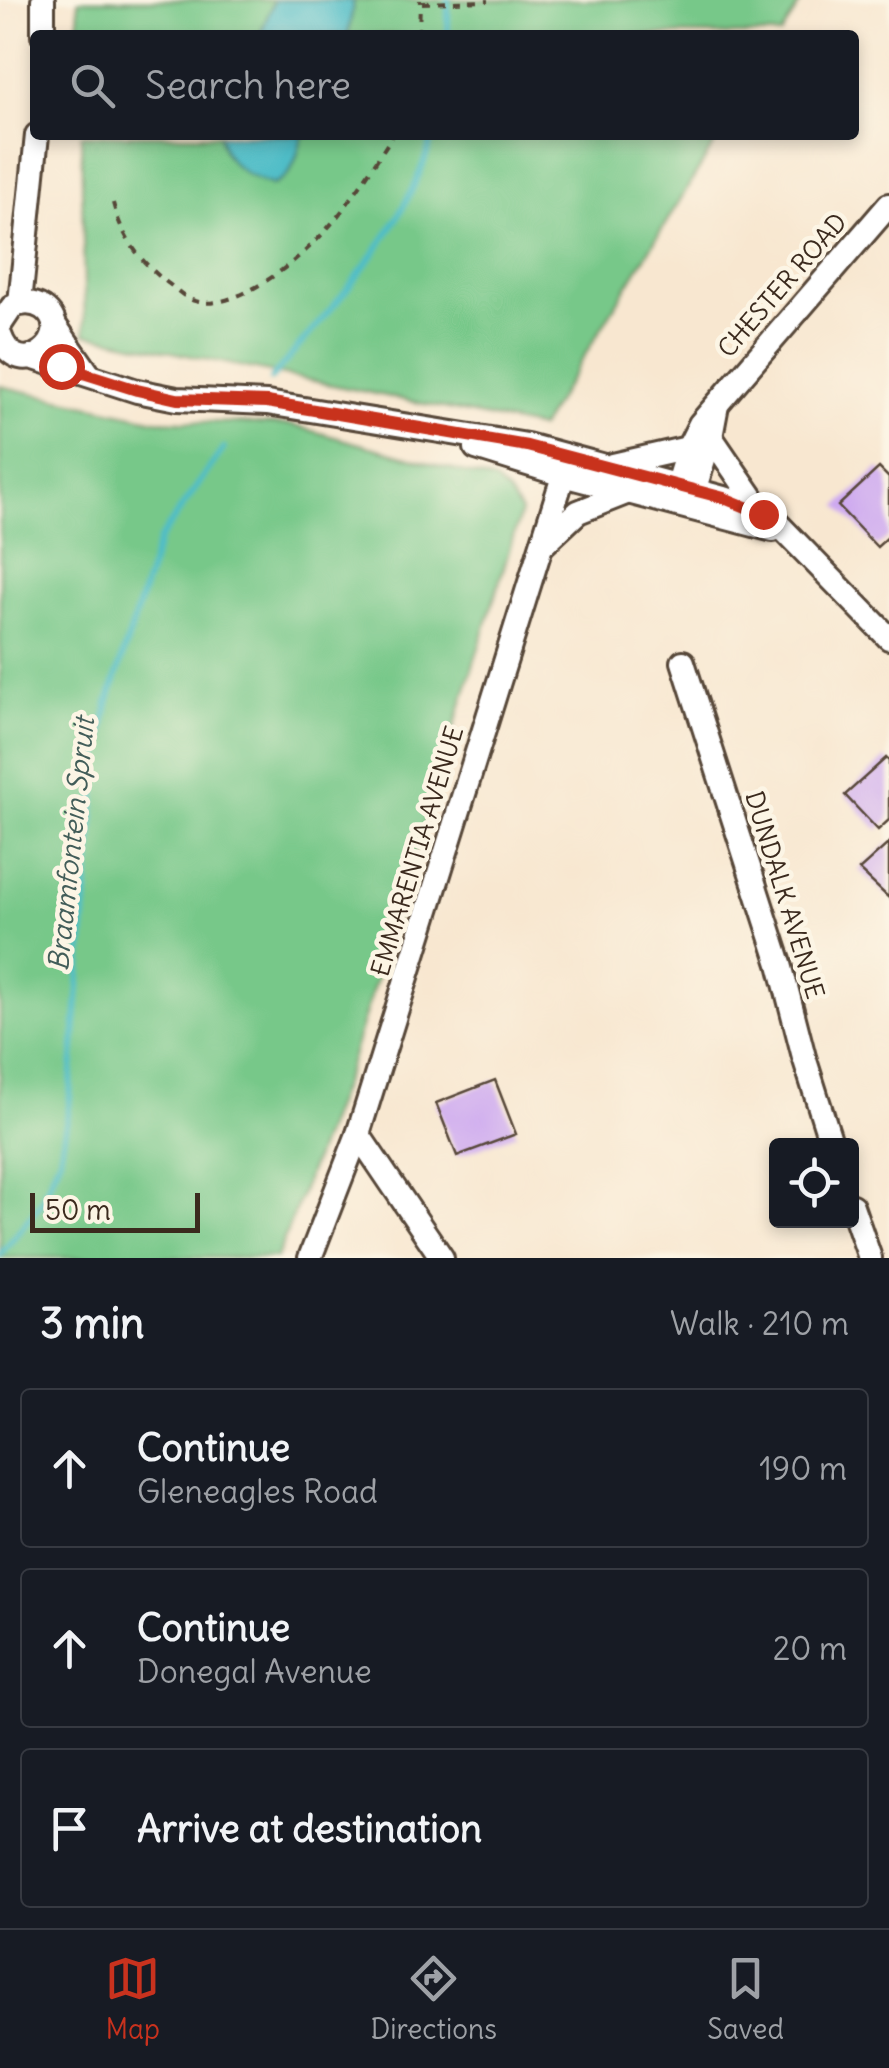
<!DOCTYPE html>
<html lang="en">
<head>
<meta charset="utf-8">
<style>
  body { margin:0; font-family:Delius,sans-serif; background:#242831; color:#f1f3f6 }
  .controls { position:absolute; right:30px; bottom:30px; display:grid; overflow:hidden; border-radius:10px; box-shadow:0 5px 15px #0003 }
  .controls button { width:90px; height:90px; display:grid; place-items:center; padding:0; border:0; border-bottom:2px solid #363941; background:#171b24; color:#f1f3f6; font:50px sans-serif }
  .scale { position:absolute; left:30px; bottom:25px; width:170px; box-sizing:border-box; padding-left:10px; border:5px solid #3b2a1e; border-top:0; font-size:28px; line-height:35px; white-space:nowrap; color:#3b2a1e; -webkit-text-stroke:8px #fcf5e5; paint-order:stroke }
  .stop { position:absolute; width:30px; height:30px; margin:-22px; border:8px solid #c8321e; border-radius:50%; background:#fff }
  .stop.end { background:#c8321e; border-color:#fff; box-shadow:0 2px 10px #0008 }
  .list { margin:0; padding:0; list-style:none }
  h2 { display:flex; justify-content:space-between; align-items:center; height:130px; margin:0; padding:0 40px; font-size:42px }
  h2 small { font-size:32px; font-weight:400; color:#9ea1a6 }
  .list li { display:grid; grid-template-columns:65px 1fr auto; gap:30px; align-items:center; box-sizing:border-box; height:160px; margin:0 20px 20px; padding:0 20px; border:2px solid #363941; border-radius:10px }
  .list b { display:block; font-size:38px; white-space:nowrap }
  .list p { margin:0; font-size:32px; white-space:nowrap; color:#9ea1a6 }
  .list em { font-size:32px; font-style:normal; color:#9ea1a6 }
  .icon { flex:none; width:55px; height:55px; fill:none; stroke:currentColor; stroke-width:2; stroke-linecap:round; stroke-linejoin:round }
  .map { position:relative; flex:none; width:889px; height:1258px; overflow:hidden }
  .search { position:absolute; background:#171b24; box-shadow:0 5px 15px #0003; left:30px; right:30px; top:30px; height:110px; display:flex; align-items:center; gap:25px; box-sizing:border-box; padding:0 35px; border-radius:10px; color:#9ea1a6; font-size:38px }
  .sheet { height:670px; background:#171b24 }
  nav { display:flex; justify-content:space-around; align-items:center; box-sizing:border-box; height:140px; border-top:2px solid #363941; background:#171b24; font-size:28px; color:#9ea1a6 }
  nav a { display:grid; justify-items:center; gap:5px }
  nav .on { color:#c8321e }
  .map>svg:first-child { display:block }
  .green { fill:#77c889; stroke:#597954; stroke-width:2.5 }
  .water { fill:#4fbdc7; stroke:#457472; stroke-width:2.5 }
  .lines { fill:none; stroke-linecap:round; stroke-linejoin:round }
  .stream { stroke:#4fbdc7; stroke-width:6 }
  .building { fill:#cda9f0 }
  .minor-casing { stroke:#574639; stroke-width:28 }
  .path { stroke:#574639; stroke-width:4; stroke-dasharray:8 8; stroke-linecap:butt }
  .minor { stroke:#fff; stroke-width:22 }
  .route { stroke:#c8321e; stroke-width:12 }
  .labels { text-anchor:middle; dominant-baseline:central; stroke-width:9; stroke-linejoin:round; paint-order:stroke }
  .street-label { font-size:25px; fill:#3b2a1e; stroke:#fcf5e5 }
  .water-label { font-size:28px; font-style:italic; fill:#425d59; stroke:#fcf5e5 }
</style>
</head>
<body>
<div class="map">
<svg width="889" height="1258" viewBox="0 0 889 1258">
  <rect width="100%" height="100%" fill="#fcf5e5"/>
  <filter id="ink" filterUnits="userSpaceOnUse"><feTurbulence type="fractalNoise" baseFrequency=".01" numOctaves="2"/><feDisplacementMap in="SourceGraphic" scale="20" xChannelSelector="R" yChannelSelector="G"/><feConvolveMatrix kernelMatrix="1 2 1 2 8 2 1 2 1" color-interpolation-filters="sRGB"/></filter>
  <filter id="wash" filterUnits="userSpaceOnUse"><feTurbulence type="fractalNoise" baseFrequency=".0048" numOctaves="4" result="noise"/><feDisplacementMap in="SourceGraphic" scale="40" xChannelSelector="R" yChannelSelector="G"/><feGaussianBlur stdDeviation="2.25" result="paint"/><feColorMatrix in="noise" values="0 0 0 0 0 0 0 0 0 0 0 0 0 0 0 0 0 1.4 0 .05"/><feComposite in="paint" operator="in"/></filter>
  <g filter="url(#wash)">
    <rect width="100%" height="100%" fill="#f8e7d0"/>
    <!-- green -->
    <g class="green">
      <path d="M78 0H802L781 35H79Z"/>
      <path d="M81 135H720L540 428 85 334Z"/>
      <path d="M0 386 156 420 291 425 495 481 508 493 521 512 347 1073 277 1258H0Z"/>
    </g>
    <!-- water -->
    <g class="water">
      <path d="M274 0H354L348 35H260Z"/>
      <path d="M219 135H303C297 155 294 177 273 185 247 177 224 164 219 135Z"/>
    </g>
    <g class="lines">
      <!-- stream -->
      <g class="stream">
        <path d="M448 0V35"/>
        <path d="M271 379C335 303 405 233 433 135"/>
        <path d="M0 1255 41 1203 60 1157 69 1107 98 757 108 703 159 540 224 448"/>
      </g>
    </g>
    <g id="blocks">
      <!-- building -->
      <g class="building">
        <path d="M879 468 889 478V536L877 547 838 506Z"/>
        <path d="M886 758 889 761V820L878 830 845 795Z"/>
        <path d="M889 843V898L859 870Z"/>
        <path d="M495 1080 516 1134 457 1156 436 1103Z"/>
      </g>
    </g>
  </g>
  <g filter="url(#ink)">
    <use href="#blocks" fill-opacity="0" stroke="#574639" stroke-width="2.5"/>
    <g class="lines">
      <defs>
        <g id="minor">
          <path d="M43 0V35"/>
          <path d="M20 303 37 135"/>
          <path d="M54 324 88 373"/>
          <path d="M0 325 12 307C22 302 32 301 43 308 80 335 18 388 0 335"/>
          <path d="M31 357 137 391 177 399 267 403 527 445 724 498 747 506 778 524 889 638"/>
          <path d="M711 437 763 513"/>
          <path d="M476 448 563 475 773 530"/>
          <path d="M613 465 688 448"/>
          <path d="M672 500 688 448 700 424 889 205"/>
          <path d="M690 504 711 437 717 405"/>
          <path d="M545 543 578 512 626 493"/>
          <path d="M683 662 780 964 804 1057 832 1146"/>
          <path d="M358 1134 442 1258"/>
          <path d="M852 1206 870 1258"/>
          <path d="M310 1258 358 1134 569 457"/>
        </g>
      </defs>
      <!-- minor casing -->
      <use href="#minor" class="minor-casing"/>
      <!-- path -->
      <g class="path">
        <path d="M422 3 488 1"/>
        <path d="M419 35 420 0"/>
        <path d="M113 203C122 238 141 263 169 284 177 290 186 299 195 301 235 313 301 259 326 230 352 201 372 167 393 135"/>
      </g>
      <!-- minor -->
      <use href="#minor" class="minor"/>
    </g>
  </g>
  <g class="lines" filter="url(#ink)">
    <!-- route -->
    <path class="route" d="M61 366 137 390 177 399 267 402 527 446 724 498 763 514"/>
  </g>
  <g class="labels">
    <!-- street labels -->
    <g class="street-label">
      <text transform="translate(782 285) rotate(-49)">CHESTER ROAD</text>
      <text transform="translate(417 851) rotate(-73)">EMMARENTIA AVENUE</text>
      <text transform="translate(785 895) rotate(73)">DUNDALK AVENUE</text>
    </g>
    <!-- water labels -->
    <g class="water-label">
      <text transform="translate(71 844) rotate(-84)">Braamfontein Spruit</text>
    </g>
  </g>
</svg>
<div class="controls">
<button><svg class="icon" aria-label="locate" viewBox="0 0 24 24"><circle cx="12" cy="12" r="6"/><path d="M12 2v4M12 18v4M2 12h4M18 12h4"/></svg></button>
</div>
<div class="scale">50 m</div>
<div class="stop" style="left:61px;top:366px"></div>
<div class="stop end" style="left:763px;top:514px"></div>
<div class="search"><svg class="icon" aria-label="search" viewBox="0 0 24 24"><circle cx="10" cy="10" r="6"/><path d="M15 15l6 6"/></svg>Search here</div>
</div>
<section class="sheet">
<h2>3 min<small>Walk · 210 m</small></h2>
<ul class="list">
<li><svg class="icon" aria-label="ahead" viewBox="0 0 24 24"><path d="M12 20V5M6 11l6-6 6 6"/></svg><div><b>Continue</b><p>Gleneagles Road</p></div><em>190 m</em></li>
<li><svg class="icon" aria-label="ahead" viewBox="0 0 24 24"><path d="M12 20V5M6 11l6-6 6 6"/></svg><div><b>Continue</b><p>Donegal Avenue</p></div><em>20 m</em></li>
<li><svg class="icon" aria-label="arrive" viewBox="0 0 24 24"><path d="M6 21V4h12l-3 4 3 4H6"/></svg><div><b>Arrive at destination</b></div></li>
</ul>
</section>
<nav>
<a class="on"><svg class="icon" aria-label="map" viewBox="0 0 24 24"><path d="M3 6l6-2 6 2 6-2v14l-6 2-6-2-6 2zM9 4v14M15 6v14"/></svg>Map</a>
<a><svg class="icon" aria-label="directions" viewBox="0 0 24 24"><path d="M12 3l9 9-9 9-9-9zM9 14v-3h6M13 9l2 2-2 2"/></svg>Directions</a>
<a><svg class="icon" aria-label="saved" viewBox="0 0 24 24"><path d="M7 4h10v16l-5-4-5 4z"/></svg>Saved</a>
</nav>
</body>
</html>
